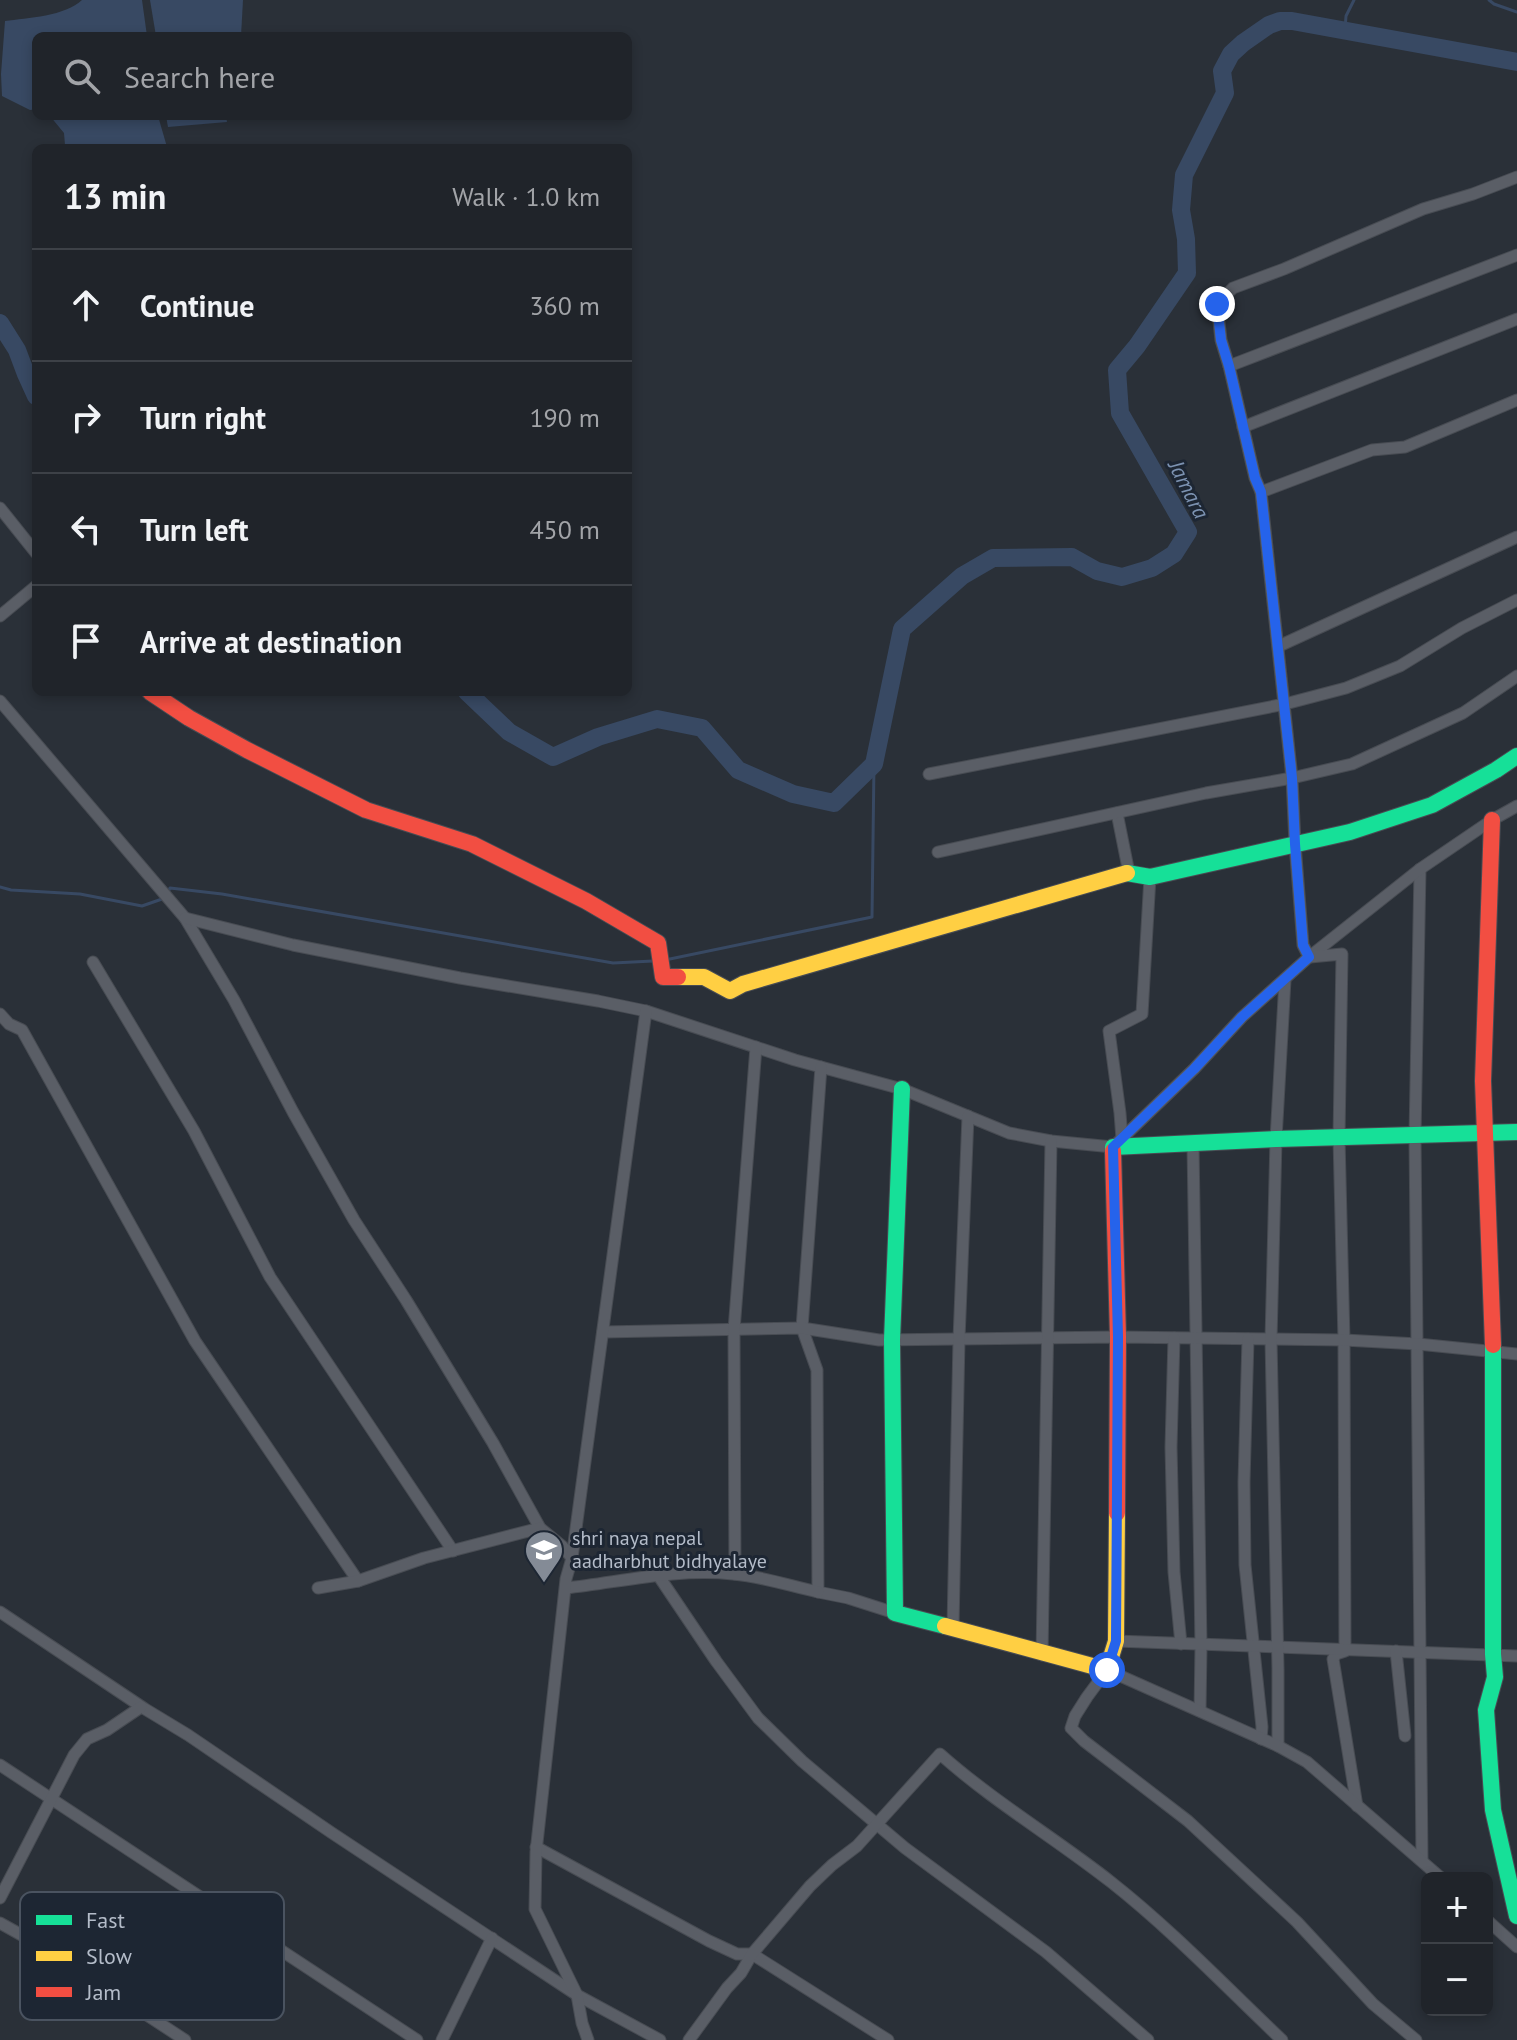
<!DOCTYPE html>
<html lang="en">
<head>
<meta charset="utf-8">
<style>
  body { margin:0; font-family:"PT Sans",sans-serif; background:#2d3036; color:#f1f3f6 }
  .controls { position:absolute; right:24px; bottom:24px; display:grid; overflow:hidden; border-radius:12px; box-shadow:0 4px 12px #0003 }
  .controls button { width:72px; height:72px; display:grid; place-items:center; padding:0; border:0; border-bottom:2px solid #3d4147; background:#20242a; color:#f1f3f6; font:40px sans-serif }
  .stop { position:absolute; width:24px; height:24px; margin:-18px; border:6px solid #2563eb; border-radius:50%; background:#fff }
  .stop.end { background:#2563eb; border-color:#fff; box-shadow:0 2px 8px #0008 }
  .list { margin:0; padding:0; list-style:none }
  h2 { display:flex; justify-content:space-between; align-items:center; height:104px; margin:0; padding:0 32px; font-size:34px }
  h2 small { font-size:26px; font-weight:400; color:#a2a4a8 }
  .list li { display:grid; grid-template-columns:52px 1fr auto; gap:24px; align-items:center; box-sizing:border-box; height:112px; padding:0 32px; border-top:2px solid #3d4147 }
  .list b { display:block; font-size:30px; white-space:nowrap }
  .list em { font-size:26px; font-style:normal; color:#a2a4a8 }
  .icon { flex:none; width:44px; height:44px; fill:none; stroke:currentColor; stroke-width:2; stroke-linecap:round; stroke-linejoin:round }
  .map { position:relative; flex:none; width:1517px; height:2040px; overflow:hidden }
  .search { position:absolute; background:#20242a; box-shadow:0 4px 12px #0003; left:32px; top:32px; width:600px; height:88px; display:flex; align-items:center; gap:20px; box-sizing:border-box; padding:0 28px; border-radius:12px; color:#a2a4a8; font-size:30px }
  .panel { position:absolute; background:#20242a; box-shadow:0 4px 12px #0003; left:32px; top:144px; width:600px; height:552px; border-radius:12px }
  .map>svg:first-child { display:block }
  .water { fill:#384963 }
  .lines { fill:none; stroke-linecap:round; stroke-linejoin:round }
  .stream { stroke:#384963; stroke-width:3 }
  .river { stroke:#384963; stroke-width:18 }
  .street-casing { stroke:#484c53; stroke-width:13 }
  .fast-casing { stroke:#484c53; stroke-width:18 }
  .slow-casing { stroke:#484c53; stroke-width:18 }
  .jam-casing { stroke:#484c53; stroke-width:18 }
  .street { stroke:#5a5e66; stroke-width:11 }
  .fast { stroke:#16e098; stroke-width:16 }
  .slow { stroke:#ffcf43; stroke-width:16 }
  .jam { stroke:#f24e42; stroke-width:16 }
  .route { stroke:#2563eb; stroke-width:10 }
  .labels { text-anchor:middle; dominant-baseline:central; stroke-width:6; stroke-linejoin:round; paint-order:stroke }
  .poi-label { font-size:20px; fill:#b4bcc9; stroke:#1d2633; text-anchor:start }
  .water-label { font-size:22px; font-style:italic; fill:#7c92b1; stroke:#1d2633 }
  .key { fill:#1d2633; stroke:#4a5360; stroke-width:2 }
  .key-label { font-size:22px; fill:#b4bcc9 }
</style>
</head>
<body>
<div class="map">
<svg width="1517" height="2040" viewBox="0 0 1517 2040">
  <rect width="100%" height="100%" fill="#2a3038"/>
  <!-- water -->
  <g class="water">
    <path d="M82 0H142L147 36H36V109L30 110 2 96 1 74 5 21C27 18 66 16 82 0Z"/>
    <path d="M150 0H243L241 36H156Z"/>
    <path d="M50 116H158L167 147 61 148 65 145 64 133Z"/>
    <path d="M166 116H226L227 122 168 127Z"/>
  </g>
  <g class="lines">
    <!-- stream -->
    <g class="stream">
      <path d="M1489 0 1494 4 1517 12"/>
      <path d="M1345 30 1346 16 1354 0"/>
      <path d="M0 887 11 890 80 894 142 906 162 899"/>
      <path d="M167 894 170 888 222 894 613 963 653 961"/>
      <path d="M665 960 872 917 874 764"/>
    </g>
    <!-- river -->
    <g class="river">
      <path d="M0 323 17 350 26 374 36 396"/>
      <path d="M467 692 509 732 553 757 598 737 657 719 702 728 738 770 793 794 834 803 874 764 902 629 962 576 993 558 1072 557 1097 571 1122 577 1152 568 1174 554 1188 532 1120 413 1117 370 1137 346 1187 273 1186 239 1181 210 1184 175 1225 93 1222 71 1231 54 1243 43 1269 25 1280 21H1292L1517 62"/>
    </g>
    <defs>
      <g id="street">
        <path d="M1229 366 1221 340 1217 304 1233 288 1284 269 1423 209 1473 194 1517 177"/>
        <path d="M1243 427 1517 319"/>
        <path d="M1261 492 1372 450 1405 447 1517 400"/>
        <path d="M0 508 36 553"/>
        <path d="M0 616 36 586"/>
        <path d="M1279 646 1517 537"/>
        <path d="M0 701 185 918 234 1000 293 1112 354 1220 406 1300 493 1443 540 1528 562 1546 572 1558"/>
        <path d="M929 774 1285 704 1346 688 1400 666 1462 628 1517 600"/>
        <path d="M1117 813 1129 873"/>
        <path d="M938 852 1206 793 1292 778 1352 764 1463 713 1517 676"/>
        <path d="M1420 869 1415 1136 1422 1861"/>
        <path d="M185 918 293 945 460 978 598 1001 646 1011 795 1060 902 1089 1009 1133 1051 1141 1113 1147 1194 1069 1242 1017 1309 957 1420 869 1492 820 1517 806"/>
        <path d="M1309 957 1303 945 1295 844 1292 778 1261 492 1255 478 1229 366 1517 255"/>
        <path d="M1310 957 1342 954 1339 1138 1344 1340 1345 1651 1336 1654 1333 1659 1357 1806"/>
        <path d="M93 962 194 1131 270 1277 453 1551"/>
        <path d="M0 1014 9 1024 22 1030 195 1341 358 1581"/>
        <path d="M821 1067 802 1328 817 1370 818 1592 848 1598 895 1613"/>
        <path d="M1122 1139 1120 1113 1109 1031 1142 1014 1150 877"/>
        <path d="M1193 1145 1201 1646 1200 1711"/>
        <path d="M603 1332 802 1328 879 1340 1118 1337 1344 1340 1418 1344 1517 1354"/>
        <path d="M1174 1338 1171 1447 1174 1572 1181 1644"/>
        <path d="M1248 1339 1244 1482 1245 1565 1262 1727 1261 1739"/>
        <path d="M735 1574 734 1330 756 1047"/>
        <path d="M658 1575 716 1661 758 1718 802 1761 905 1848 1046 1952 1148 2040"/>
        <path d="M318 1588 358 1581 424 1558 540 1528"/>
        <path d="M566 1588C621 1582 677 1568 733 1574 761 1576 790 1586 818 1592"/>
        <path d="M0 1612 145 1709 188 1735 332 1833 577 1995 660 2040"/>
        <path d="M953 1627 959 1339 968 1116"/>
        <path d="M1116 1641 1517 1656"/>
        <path d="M1396 1651 1405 1736"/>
        <path d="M1042 1655 1051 1141"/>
        <path d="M1278 1746V1669L1271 1340 1276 1139 1285 980"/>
        <path d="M0 1765 417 2040"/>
        <path d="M536 1847 709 1941 737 1954H752L888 2040"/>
        <path d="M0 1898 74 1755 87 1739 107 1730 141 1707"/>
        <path d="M1487 1920 1517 1947"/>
        <path d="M0 1923 43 1947 185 2040"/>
        <path d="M442 2040 492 1938"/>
        <path d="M588 2040 582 2023 577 1995 535 1909 536 1852 566 1579 572 1558 646 1011"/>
        <path d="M689 2040 727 1988 741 1973 752 1954 810 1886 832 1865 857 1846 940 1754C994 1802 1055 1838 1111 1882 1172 1930 1226 1987 1282 2040"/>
        <path d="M1416 2040 1373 2004 1297 1922 1188 1821 1084 1741 1071 1728 1075 1716 1087 1697 1107 1670 1278 1746 1307 1762 1441 1878"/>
      </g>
      <g id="fast">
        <path d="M1127 873 1150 877 1350 832 1432 805 1496 770 1517 756"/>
        <path d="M902 1089 892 1340 895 1613 945 1626"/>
        <path d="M1113 1151V1147L1276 1139 1517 1132"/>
        <path d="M1493 1345V1654L1495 1677 1486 1710 1493 1810 1517 1916"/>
      </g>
      <g id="slow">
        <path d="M678 977H704L730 991 743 984 1127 873"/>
        <path d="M945 1626 1107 1670 1116 1641 1117 1513"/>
      </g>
      <g id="jam">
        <path d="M150 692 189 718 247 750 366 810 472 844 586 901 658 943 663 977H678"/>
        <path d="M1492 820 1483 1081 1493 1345"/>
        <path d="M1113 1151 1118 1337 1117 1513"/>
      </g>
    </defs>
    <!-- street casing -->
    <use href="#street" class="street-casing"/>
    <!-- fast casing -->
    <use href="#fast" class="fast-casing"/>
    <!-- slow casing -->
    <use href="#slow" class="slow-casing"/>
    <!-- jam casing -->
    <use href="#jam" class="jam-casing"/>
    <!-- street -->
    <use href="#street" class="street"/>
    <!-- fast -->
    <use href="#fast" class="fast"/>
    <!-- slow -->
    <use href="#slow" class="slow"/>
    <!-- jam -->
    <use href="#jam" class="jam"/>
  </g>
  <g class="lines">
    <!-- route -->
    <path class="route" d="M1107 1670 1116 1641 1118 1337 1113 1147 1194 1069 1242 1017 1309 957 1303 945 1295 844 1292 778 1261 492 1255 478 1229 366 1221 340 1217 304"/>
  </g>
  <!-- icons -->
  <defs>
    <symbol id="school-pin" viewBox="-11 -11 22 30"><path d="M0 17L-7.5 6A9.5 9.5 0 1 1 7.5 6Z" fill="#848b96" stroke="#1d2633"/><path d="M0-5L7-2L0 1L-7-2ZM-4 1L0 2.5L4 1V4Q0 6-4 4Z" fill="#fff"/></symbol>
  </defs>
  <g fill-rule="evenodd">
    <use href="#school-pin" x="522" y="1528" width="44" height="60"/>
  </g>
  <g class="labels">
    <!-- poi labels -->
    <g class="poi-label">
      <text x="572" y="1538">shri naya nepal<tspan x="572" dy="23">aadharbhut bidhyalaye</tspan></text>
    </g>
    <!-- water labels -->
    <g class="water-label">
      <text transform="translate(1189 489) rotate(63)">Jamara</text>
    </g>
  </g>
  <!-- legend -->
  <rect x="20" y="1892" width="264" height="128" rx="12" class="key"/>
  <rect x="36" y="1915" width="36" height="10" fill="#16e098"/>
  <rect x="36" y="1951" width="36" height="10" fill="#ffcf43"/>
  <rect x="36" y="1987" width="36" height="10" fill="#f24e42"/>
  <g class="key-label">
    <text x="86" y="1928">Fast</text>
    <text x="86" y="1964">Slow</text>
    <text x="86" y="2000">Jam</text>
  </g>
</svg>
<div class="controls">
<button>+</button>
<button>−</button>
</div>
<div class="stop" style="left:1107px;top:1670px"></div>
<div class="stop end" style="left:1217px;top:304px"></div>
<div class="search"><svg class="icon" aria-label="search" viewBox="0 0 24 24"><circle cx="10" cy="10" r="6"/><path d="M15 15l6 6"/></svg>Search here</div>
<section class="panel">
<h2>13 min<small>Walk · 1.0 km</small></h2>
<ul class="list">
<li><svg class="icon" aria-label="ahead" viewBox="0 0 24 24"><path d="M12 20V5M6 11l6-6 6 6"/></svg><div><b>Continue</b></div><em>360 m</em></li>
<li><svg class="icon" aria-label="right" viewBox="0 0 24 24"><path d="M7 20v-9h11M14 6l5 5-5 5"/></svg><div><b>Turn right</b></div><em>190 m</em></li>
<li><svg class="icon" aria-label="left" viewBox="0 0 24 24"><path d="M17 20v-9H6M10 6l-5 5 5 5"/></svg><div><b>Turn left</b></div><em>450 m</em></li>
<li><svg class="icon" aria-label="arrive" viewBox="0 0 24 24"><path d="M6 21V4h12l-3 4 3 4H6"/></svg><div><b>Arrive at destination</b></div></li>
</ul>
</section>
</div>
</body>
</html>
